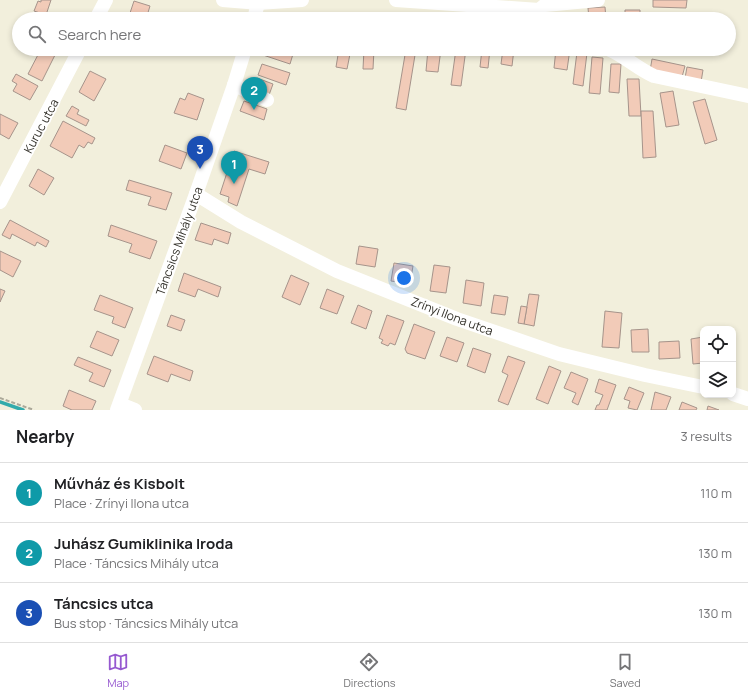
<!DOCTYPE html>
<html lang="en">
<head>
<meta charset="utf-8">
<style>
  body { margin:0; font-family:Manrope,sans-serif; background:#f2f2f2; color:#202124 }
  .controls { position:absolute; right:12px; bottom:12px; display:grid; overflow:hidden; border-radius:8px; box-shadow:0 2px 6px #0003 }
  .controls button { width:36px; height:36px; display:grid; place-items:center; padding:0; border:0; border-bottom:1px solid #e0e0e0; background:#fff; color:#202124; font:20px sans-serif }
  .you { position:absolute; left:404px; top:278px; width:14px; height:14px; margin:-10px; border:3px solid #fff; border-radius:50%; background:#1a73e8; box-shadow:0 0 0 6px #1a73e833 }
  .badge { display:grid; place-items:center; width:26px; height:26px; border-radius:50%; background:#9659d0; color:#fff; font-size:13px; font-weight:700 }
  .pin { position:absolute; translate:-50% -33px; filter:drop-shadow(0 1px 2px #0008) }
  .pin::after { content:''; position:absolute; top:21px; width:14px; height:12px; background:inherit; clip-path:polygon(0 0,100% 0,50% 100%) }
  .list { margin:0; padding:0; list-style:none }
  h2 { display:flex; justify-content:space-between; align-items:center; height:52px; margin:0; padding:0 16px; font-size:17px }
  h2 small { font-size:13px; font-weight:400; color:#757577 }
  .list li { display:grid; grid-template-columns:26px 1fr auto; gap:12px; align-items:center; box-sizing:border-box; height:60px; padding:0 16px; border-top:1px solid #e0e0e0 }
  .list b { display:block; font-size:15px; white-space:nowrap }
  .list p { margin:0; font-size:13px; white-space:nowrap; color:#757577 }
  .list em { font-size:13px; font-style:normal; color:#757577 }
  .icon { flex:none; width:22px; height:22px; fill:none; stroke:currentColor; stroke-width:2; stroke-linecap:round; stroke-linejoin:round }
  .map { position:relative; flex:none; width:748px; height:410px; overflow:hidden }
  .search { position:absolute; background:#fff; box-shadow:0 2px 6px #0003; left:12px; right:12px; top:12px; height:44px; display:flex; align-items:center; gap:10px; box-sizing:border-box; padding:0 14px; border-radius:22px; color:#757577; font-size:15px }
  .sheet { height:232px; background:#fff }
  nav { display:flex; justify-content:space-around; align-items:center; box-sizing:border-box; height:56px; border-top:1px solid #e0e0e0; background:#fff; font-size:11px; color:#757577 }
  nav a { display:grid; justify-items:center; gap:2px }
  nav .on { color:#9659d0 }
  .map>svg:first-child { display:block }
  .lines { fill:none; stroke-linecap:round; stroke-linejoin:round }
  .stream { stroke:#32abab; stroke-width:3.5 }
  .building { fill:#f2cbb8; stroke:#a6948b }
  .path { stroke:#aba899; stroke-width:2; stroke-dasharray:4 2; stroke-linecap:butt }
  .minor { stroke:#fff; stroke-width:14 }
  .labels { text-anchor:middle; dominant-baseline:central; stroke-width:3.5; stroke-linejoin:round; paint-order:stroke }
  .street-label { font-size:12px; fill:#34322b; stroke:#fff }
</style>
</head>
<body>
<div class="map">
<svg width="748" height="410" viewBox="0 0 748 410">
  <rect width="100%" height="100%" fill="#f2efdc"/>
  <g class="lines">
    <!-- stream -->
    <path class="stream" d="M0 402 23 410"/>
  </g>
  <!-- building -->
  <g class="building">
    <path d="M41 0H51L46 15 34 11 38 1 41 2Z"/>
    <path d="M653 0H687L686 8 653 7Z"/>
    <path d="M134 1 150 6 146 19H128Z"/>
    <path d="M605 7 606 19H589L588 8Z"/>
    <path d="M625 10H640V17H657V19H625Z"/>
    <path d="M367 13H377L376 19H367Z"/>
    <rect x="341" y="16" width="11" height="3"/>
    <path d="M41 49H48L56 53 42 81 28 74Z"/>
    <path d="M128 49H137L135 53 127 51Z"/>
    <path d="M262 49H277L293 54 290 64 260 54Z"/>
    <path d="M339 49H351L347 69 336 67Z"/>
    <path d="M364 49H374L373 69H363Z"/>
    <path d="M406 49H416L406 110 396 108Z"/>
    <path d="M428 49H441L438 72 426 71Z"/>
    <path d="M456 49H466L461 86 451 85Z"/>
    <path d="M482 49H490L488 68 480 67Z"/>
    <path d="M503 49H514L512 66 501 64Z"/>
    <path d="M556 49H570L567 70 554 68Z"/>
    <path d="M577 52 587 53 583 86 573 84Z"/>
    <path d="M592 57 603 58 600 94 589 93Z"/>
    <path d="M652 59 685 66 682 77 650 71Z"/>
    <path d="M262 64 290 73 286 85 258 75Z"/>
    <path d="M611 64H621L619 93 609 92Z"/>
    <path d="M687 67 703 70 701 82 685 78Z"/>
    <path d="M90 71 106 79 94 101 79 92Z"/>
    <path d="M16 74 38 86 30 100 13 91 17 84 12 81Z"/>
    <path d="M257 78 273 84 269 95 253 89Z"/>
    <path d="M627 79H639L641 116H629Z"/>
    <path d="M673 91 679 125 666 127 660 93Z"/>
    <path d="M188 93 204 99 197 120 174 113 180 98 185 100Z"/>
    <path d="M705 99 717 140 705 144 693 102Z"/>
    <path d="M244 101 267 109 264 120 240 111Z"/>
    <path d="M72 106 79 110 77 114 89 120 86 126 66 116Z"/>
    <path d="M641 111H653L656 157 643 158Z"/>
    <path d="M0 114 18 123 9 139 0 134Z"/>
    <path d="M63 121 95 138 92 144 88 142 84 148 79 145 72 158 50 146Z"/>
    <path d="M165 145 187 153 181 169 159 161Z"/>
    <path d="M234 151 269 162 265 174 249 169 237 206 228 202 229 197 220 194Z"/>
    <path d="M38 169 54 178 44 195 29 186Z"/>
    <path d="M129 180 172 193 166 210 148 205 151 197 126 190Z"/>
    <path d="M10 220 49 241 46 247 37 242 35 246 12 234 10 239 2 235Z"/>
    <path d="M201 223 231 233 228 244 214 239 212 245 195 240Z"/>
    <path d="M111 225 157 241 150 259 129 252 132 244 108 236Z"/>
    <path d="M359 246 378 249 375 267 356 264Z"/>
    <path d="M0 251 21 261 13 277 0 270Z"/>
    <path d="M394 263 413 266 410 284 391 281Z"/>
    <path d="M434 265 450 267 446 293 430 291Z"/>
    <path d="M184 273 221 287 218 297 198 289 195 297 178 291Z"/>
    <path d="M291 275 309 283 300 305 282 297Z"/>
    <path d="M466 280 484 283 481 306 463 303Z"/>
    <path d="M0 289 5 291 0 302Z"/>
    <path d="M327 289 344 296 337 314 320 308Z"/>
    <path d="M529 294 539 295 534 326 524 324Z"/>
    <path d="M100 295 133 308 125 328 112 323 114 317 94 310Z"/>
    <path d="M494 295 508 297 505 315 491 313Z"/>
    <path d="M358 305 372 311 366 329 351 323Z"/>
    <path d="M521 306 527 307 524 324 518 323Z"/>
    <path d="M605 311 622 313 619 348 602 347Z"/>
    <path d="M171 315 185 320 181 331 167 326Z"/>
    <path d="M387 315 404 321 395 345 390 343 388 346 381 343 383 340 379 338Z"/>
    <path d="M414 324 435 332 425 359 407 353 405 349Z"/>
    <path d="M648 329 649 352H632L631 330Z"/>
    <path d="M97 331 119 340 112 356 90 347Z"/>
    <path d="M447 337 464 343 457 362 440 356Z"/>
    <path d="M703 337V363L693 364 691 339Z"/>
    <path d="M679 341 680 358 659 359V342Z"/>
    <path d="M473 348 491 354 485 373 467 366Z"/>
    <path d="M154 356 193 371 190 381 171 374 168 382 147 374Z"/>
    <path d="M508 356 525 362 508 405 498 401 508 375 502 372Z"/>
    <path d="M78 357 111 370 104 387 89 381 93 373 74 365Z"/>
    <path d="M549 366 561 371 548 404 536 399Z"/>
    <path d="M571 372 588 379 578 405 572 402 576 393 564 388Z"/>
    <path d="M599 379 616 385 607 410H595L597 405H599L603 395 595 392Z"/>
    <path d="M629 387 644 393 637 410 628 408 630 401 624 399Z"/>
    <path d="M69 390 96 401 92 410H72L63 406Z"/>
    <path d="M655 392 671 397 666 410H651Z"/>
    <path d="M682 402 697 408 696 410H679Z"/>
    <path d="M708 406 719 410H707Z"/>
  </g>
  <g class="lines">
    <!-- path -->
    <path class="path" d="M0 398 34 410"/>
    <!-- minor -->
    <g class="minor">
      <path d="M223 0 258 3 302 0"/>
      <path d="M396 0 539 10"/>
      <path d="M96 19 106 0"/>
      <path d="M254 19 258 3"/>
      <path d="M541 19 539 10 545 5 598 0"/>
      <path d="M608 49C625 56 638 69 654 76L748 96"/>
      <path d="M234 85 267 100"/>
      <path d="M196 194 241 222 337 271 457 319 559 354 645 375 703 387"/>
      <path d="M0 202 80 49"/>
      <path d="M733 394 748 399"/>
      <path d="M120 404 135 410"/>
      <path d="M117 410 196 194 234 85 245 49"/>
    </g>
  </g>
  <g class="labels">
    <!-- street labels -->
    <g class="street-label">
      <text transform="translate(41 126) rotate(-62)">Kuruc utca</text>
      <text transform="translate(179 241) rotate(-70)">Táncsics Mihály utca</text>
      <text transform="translate(452 316) rotate(21)">Zrínyi Ilona utca</text>
    </g>
  </g>
</svg>
<div class="controls">
<button><svg class="icon" aria-label="locate" viewBox="0 0 24 24"><circle cx="12" cy="12" r="6"/><path d="M12 2v4M12 18v4M2 12h4M18 12h4"/></svg></button>
<button><svg class="icon" aria-label="layers" viewBox="0 0 24 24"><path d="M12 4l9 5-9 5-9-5zM3 14l9 5 9-5"/></svg></button>
</div>
<div class="you"></div>
<div class="pin badge" style="left:234px;top:184px;background:#0f9aa8">1</div>
<div class="pin badge" style="left:254px;top:110px;background:#0f9aa8">2</div>
<div class="pin badge" style="left:200px;top:169px;background:#1a4fb4">3</div>
<div class="search"><svg class="icon" aria-label="search" viewBox="0 0 24 24"><circle cx="10" cy="10" r="6"/><path d="M15 15l6 6"/></svg>Search here</div>
</div>
<section class="sheet">
<h2>Nearby<small>3 results</small></h2>
<ul class="list">
<li><span class="badge" style="background:#0f9aa8">1</span><div><b>Művház és Kisbolt</b><p>Place · Zrínyi Ilona utca</p></div><em>110 m</em></li>
<li><span class="badge" style="background:#0f9aa8">2</span><div><b>Juhász Gumiklinika Iroda</b><p>Place · Táncsics Mihály utca</p></div><em>130 m</em></li>
<li><span class="badge" style="background:#1a4fb4">3</span><div><b>Táncsics utca</b><p>Bus stop · Táncsics Mihály utca</p></div><em>130 m</em></li>
</ul>
</section>
<nav>
<a class="on"><svg class="icon" aria-label="map" viewBox="0 0 24 24"><path d="M3 6l6-2 6 2 6-2v14l-6 2-6-2-6 2zM9 4v14M15 6v14"/></svg>Map</a>
<a><svg class="icon" aria-label="directions" viewBox="0 0 24 24"><path d="M12 3l9 9-9 9-9-9zM9 14v-3h6M13 9l2 2-2 2"/></svg>Directions</a>
<a><svg class="icon" aria-label="saved" viewBox="0 0 24 24"><path d="M7 4h10v16l-5-4-5 4z"/></svg>Saved</a>
</nav>
</body>
</html>
